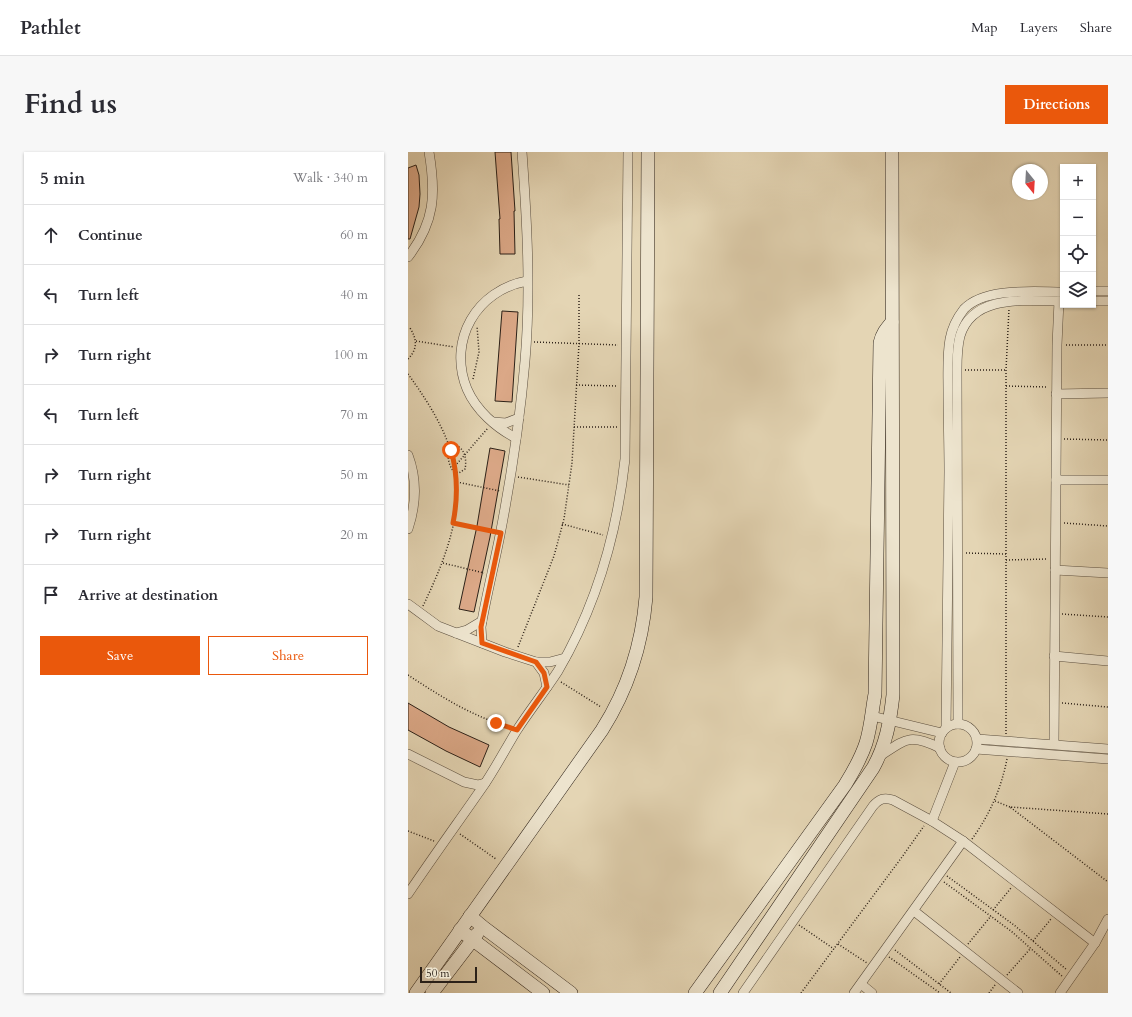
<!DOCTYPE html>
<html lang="en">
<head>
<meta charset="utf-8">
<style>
  body { margin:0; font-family:Cardo,serif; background:#f7f7f7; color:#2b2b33 }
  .controls { position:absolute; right:12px; top:12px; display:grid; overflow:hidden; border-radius:0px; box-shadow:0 1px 3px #0004 }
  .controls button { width:36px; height:36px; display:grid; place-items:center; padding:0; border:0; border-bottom:1px solid #e1e1e2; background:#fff; color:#2b2b33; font:20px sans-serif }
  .compass { position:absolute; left:604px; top:12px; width:36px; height:36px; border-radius:50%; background:#fff; box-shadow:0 1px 3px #0004; rotate:162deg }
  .scale { position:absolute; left:12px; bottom:10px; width:57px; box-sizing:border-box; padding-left:4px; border:2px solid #2c2118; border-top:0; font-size:11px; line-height:14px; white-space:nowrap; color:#2c2118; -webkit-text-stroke:3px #ede4ce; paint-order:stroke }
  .stop { position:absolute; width:12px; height:12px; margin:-9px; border:3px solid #ea580c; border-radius:50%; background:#fff }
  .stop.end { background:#ea580c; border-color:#fff; box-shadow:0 1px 4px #0008 }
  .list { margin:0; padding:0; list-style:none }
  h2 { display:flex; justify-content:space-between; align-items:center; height:52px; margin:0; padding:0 16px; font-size:17px }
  h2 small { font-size:13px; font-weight:400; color:#7c7c81 }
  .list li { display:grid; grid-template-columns:26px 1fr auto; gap:12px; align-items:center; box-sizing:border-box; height:60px; padding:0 16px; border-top:1px solid #e1e1e2 }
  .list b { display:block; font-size:15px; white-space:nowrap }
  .list em { font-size:13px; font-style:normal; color:#7c7c81 }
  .actions { display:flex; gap:8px; padding:12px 16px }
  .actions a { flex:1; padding:9px 0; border:1px solid #ea580c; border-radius:0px; text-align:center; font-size:14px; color:#ea580c }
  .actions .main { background:#ea580c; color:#fff }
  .icon { flex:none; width:22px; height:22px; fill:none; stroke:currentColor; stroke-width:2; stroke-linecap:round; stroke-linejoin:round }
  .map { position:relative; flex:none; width:700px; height:841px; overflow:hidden; border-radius:0px }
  header { display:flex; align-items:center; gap:24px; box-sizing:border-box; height:56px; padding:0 20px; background:#fff; border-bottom:1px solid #e1e1e2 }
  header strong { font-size:19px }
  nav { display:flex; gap:22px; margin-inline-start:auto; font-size:14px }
  .intro { display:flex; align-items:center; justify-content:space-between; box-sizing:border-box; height:96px; padding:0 24px }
  h1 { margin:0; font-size:28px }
  .button { padding:10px 18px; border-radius:0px; background:#ea580c; color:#fff; font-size:14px; font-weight:700 }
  main { display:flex; gap:24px; padding:0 24px }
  aside { flex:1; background:#fff; border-radius:0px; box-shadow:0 1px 3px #0004 }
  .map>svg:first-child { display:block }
  .building { fill:#dba887; stroke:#2c2118 }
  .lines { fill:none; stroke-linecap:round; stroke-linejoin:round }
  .street-casing { stroke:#5a4e3f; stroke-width:10 }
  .secondary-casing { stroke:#2c2118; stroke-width:14 }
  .path { stroke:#2c2118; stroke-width:1.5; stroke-dasharray:1 2; stroke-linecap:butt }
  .street { stroke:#ede4ce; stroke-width:9 }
  .secondary { stroke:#ede4ce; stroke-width:13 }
  .route { stroke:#ea580c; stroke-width:5 }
</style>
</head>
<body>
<header>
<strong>Pathlet</strong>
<nav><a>Map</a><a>Layers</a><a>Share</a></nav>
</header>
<div class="intro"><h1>Find us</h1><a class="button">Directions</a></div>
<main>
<aside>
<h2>5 min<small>Walk · 340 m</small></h2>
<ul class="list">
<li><svg class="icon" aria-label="ahead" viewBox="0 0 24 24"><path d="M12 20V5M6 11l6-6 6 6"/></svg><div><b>Continue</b></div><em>60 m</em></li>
<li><svg class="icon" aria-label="left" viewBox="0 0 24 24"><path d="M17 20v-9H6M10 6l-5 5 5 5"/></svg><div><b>Turn left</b></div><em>40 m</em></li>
<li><svg class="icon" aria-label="right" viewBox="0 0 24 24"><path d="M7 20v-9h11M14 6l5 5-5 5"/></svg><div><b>Turn right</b></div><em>100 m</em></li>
<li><svg class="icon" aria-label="left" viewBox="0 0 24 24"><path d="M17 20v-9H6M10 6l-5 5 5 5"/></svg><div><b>Turn left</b></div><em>70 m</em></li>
<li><svg class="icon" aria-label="right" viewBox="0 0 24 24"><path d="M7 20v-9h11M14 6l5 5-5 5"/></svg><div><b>Turn right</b></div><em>50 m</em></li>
<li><svg class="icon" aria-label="right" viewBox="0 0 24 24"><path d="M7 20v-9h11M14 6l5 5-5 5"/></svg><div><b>Turn right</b></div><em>20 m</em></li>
<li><svg class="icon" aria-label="arrive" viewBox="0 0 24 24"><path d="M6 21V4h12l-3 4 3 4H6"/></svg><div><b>Arrive at destination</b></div></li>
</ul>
<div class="actions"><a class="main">Save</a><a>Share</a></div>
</aside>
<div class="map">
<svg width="700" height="841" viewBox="0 0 700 841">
  <rect width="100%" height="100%" fill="#e4d5b4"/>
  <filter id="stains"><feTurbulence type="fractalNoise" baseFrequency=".005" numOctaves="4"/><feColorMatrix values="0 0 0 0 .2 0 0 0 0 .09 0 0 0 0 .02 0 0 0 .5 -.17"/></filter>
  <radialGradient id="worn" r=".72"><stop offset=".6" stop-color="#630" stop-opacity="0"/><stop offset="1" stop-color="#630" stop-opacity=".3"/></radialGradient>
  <!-- building -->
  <g class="building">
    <path d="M87 0H103L107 59H106L107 102H92L91 67H92Z"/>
    <path d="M8 13 11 23 12 42 11 55 2 87H0V16Z"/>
    <path d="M94 159 110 160 104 250 87 249Z"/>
    <path d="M82 296 97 299 82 385 66 460 51 457 69 374Z"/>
    <path d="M0 551 41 575 81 593 72 615 38 599 0 578Z"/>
  </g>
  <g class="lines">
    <defs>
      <g id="street">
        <path d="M0 105C27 70 28 42 21 0"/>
        <path d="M685 139H700"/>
        <path d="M685 149H700"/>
        <path d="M648 242 700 241"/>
        <path d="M85 270 98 271 111 266"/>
        <path d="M108 286C88 276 68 258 59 237 39 188 69 138 119 129"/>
        <path d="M0 303C9 327 8 353 0 377"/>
        <path d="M648 328H700"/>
        <path d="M647 418 700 421"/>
        <path d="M0 452 30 474 97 500 128 510H142L157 506"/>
        <path d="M48 481 59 478 74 469"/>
        <path d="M74 491 73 475C78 445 86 414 92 383 103 326 112 267 117 209 123 140 119 69 114 0"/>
        <path d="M646 504 700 509"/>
        <path d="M128 510 136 521 139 535"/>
        <path d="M464 564 534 581"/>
        <path d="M550 572 549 218C549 207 549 195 552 184 565 141 620 149 655 149"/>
        <circle cx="550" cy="591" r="19"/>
        <path d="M538 576C539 491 540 405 541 320 541 292 540 265 540 238 540 221 539 203 542 187 544 176 549 166 556 157 577 135 626 140 655 140"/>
        <path d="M569 587 700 597"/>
        <path d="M646 592 649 193 651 149"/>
        <path d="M568 597 700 607"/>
        <path d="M0 602 56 630 70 633 77 631"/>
        <path d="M472 604C498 587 502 581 532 596"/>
        <path d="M524 669 547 610"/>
        <path d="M0 742C25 705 51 669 76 633 88 615 98 596 109 578 122 558 137 539 150 519 188 454 209 382 217 307L220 0"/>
        <path d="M506 759 610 841"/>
        <path d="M453 832 464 841"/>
        <path d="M335 841 465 654C471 647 476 645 485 648L524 669 555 689 687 791"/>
        <path d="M446 841 555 689"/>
        <path d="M652 841 687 791 700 767"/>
      </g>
      <g id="secondary">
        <path d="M62 764 75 775 163 841"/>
        <path d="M52 778 135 841"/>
        <path d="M8 841 194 578C220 537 234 494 238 445L240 0"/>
        <path d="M24 841 69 782"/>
        <path d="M287 841 437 633C445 620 453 606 458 591 463 575 464 558 467 542L472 191C474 182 478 177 484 170"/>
        <path d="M312 841 465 616C478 593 482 570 485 543L484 0"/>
      </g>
    </defs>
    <!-- street casing -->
    <use href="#street" class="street-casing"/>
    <!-- secondary casing -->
    <use href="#secondary" class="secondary-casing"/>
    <!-- path -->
    <g class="path">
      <path d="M8 189 46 195"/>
      <path d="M126 190 210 193"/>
      <path d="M658 193H700"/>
      <path d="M0 207C10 197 9 187 2 176"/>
      <path d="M557 218H598"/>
      <path d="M0 222C19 248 39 279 46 311 57 360 36 410 15 454"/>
      <path d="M65 227 71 200 69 174"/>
      <path d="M168 233 210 234"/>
      <path d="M598 234 640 235"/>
      <path d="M166 275H210"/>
      <path d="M656 287 700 288"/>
      <path d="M45 293C57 294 59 308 57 317L51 321 45 319C40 311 39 304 42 295Z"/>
      <path d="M47 314 80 276"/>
      <path d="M110 325 161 333"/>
      <path d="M49 330 92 339"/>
      <path d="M45 371 84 379"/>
      <path d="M656 371 700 374"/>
      <path d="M154 372 195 383"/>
      <path d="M558 401 598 402"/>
      <path d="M598 408 640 407"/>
      <path d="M35 411 76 421"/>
      <path d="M654 462 700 465"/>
      <path d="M110 495 146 404 156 367 164 311 171 192V142"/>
      <path d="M0 523C32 544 65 565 102 575"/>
      <path d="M153 530 193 555"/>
      <path d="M654 551 700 555"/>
      <path d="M598 582V218L601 157"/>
      <path d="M587 649 602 655"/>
      <path d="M700 662 602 655 700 730"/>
      <path d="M0 679 26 689"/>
      <path d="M52 682 88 707"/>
      <path d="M564 687C582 662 593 637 599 607"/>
      <path d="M539 724 606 773 659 818"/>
      <path d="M536 730 603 779 655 825"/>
      <path d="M585 758 603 736"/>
      <path d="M391 773 426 797"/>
      <path d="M625 789 643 767"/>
      <path d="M430 792 459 811"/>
      <path d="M560 792 583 764"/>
      <path d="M487 798 543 841"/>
      <path d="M481 805 532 841"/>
      <path d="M599 823 623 796"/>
      <path d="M531 832 552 805"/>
      <path d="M393 841 494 705 516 674"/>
      <path d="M581 841 587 833"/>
    </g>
    <!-- street -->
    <use href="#street" class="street"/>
    <!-- secondary -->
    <use href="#secondary" class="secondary"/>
  </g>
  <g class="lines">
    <!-- route -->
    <path class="route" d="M43 298C50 323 50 346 45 371L93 381 73 475 74 491 128 510 136 521 139 535 109 578 88 571"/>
  </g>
  <rect width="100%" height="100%" filter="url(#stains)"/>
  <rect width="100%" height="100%" fill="url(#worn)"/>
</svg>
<div class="controls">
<button>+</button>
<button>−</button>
<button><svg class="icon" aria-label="locate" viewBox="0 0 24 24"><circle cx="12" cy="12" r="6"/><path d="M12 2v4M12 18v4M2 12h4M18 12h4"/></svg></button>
<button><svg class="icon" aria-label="layers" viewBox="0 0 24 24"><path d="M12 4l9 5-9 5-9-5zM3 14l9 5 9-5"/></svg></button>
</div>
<svg class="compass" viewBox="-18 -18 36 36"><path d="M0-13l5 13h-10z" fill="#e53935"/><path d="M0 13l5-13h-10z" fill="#7c7c81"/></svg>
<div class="scale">50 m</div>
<div class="stop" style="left:43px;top:298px"></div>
<div class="stop end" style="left:88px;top:571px"></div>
</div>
</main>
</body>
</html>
